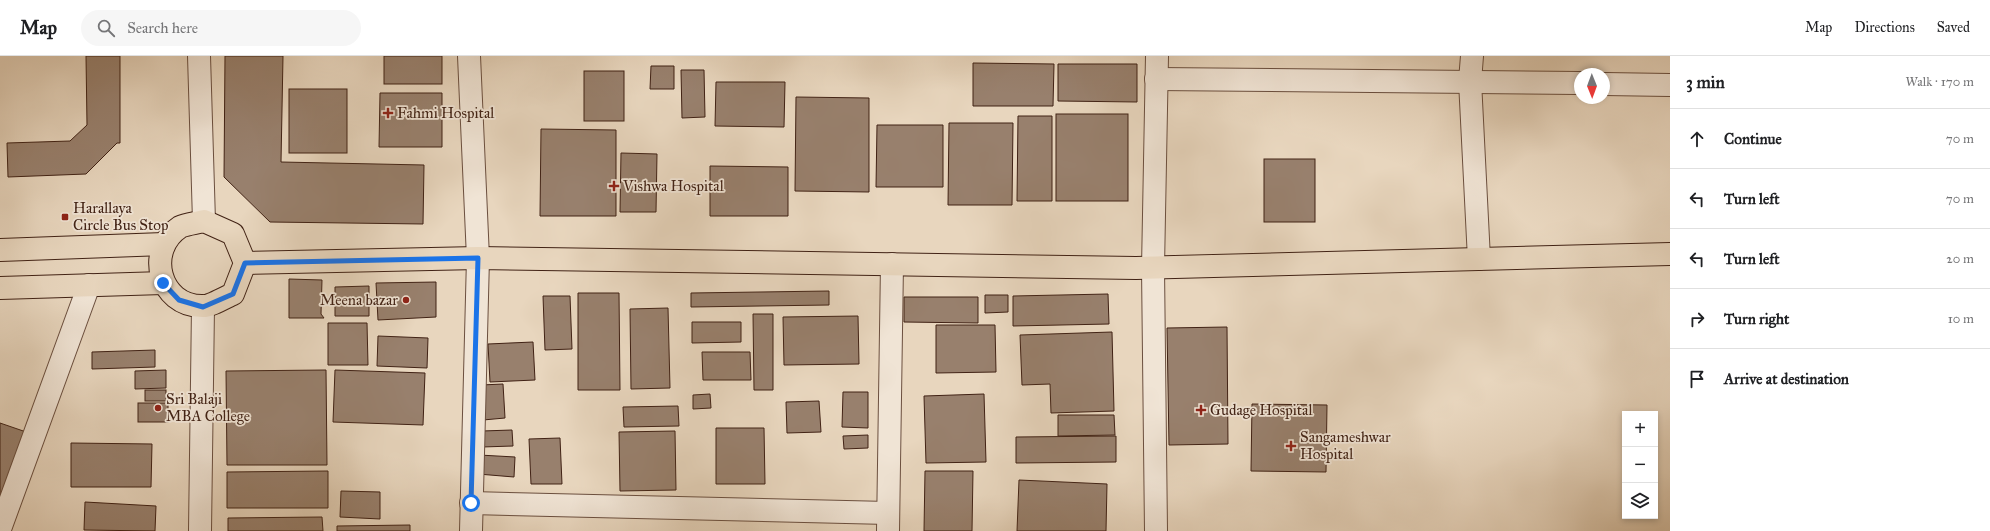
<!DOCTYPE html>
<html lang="en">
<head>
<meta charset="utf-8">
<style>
  body { margin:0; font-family:"IM FELL Great Primer",serif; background:#f6f6f6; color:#202124 }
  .controls { position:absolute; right:12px; bottom:12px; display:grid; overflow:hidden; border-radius:0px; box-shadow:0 2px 6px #0003 }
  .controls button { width:36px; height:36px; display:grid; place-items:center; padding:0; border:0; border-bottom:1px solid #e0e0e0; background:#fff; color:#202124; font:20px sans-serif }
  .compass { position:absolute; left:1574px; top:12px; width:36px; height:36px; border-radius:50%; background:#fff; box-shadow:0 2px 6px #0003; rotate:179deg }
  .stop { position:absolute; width:12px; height:12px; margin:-9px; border:3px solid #1a73e8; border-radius:50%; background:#fff }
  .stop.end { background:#1a73e8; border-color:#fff; box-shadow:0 1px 4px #0008 }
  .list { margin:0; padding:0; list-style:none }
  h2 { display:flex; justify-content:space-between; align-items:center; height:52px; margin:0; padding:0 16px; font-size:17px }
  h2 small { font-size:13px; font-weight:400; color:#757577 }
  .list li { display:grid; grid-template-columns:26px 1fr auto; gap:12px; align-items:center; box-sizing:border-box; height:60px; padding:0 16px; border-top:1px solid #e0e0e0 }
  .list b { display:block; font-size:15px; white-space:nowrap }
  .list em { font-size:13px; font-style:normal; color:#757577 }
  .icon { flex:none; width:22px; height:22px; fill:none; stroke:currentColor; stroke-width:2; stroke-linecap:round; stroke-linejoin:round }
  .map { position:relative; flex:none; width:1670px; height:475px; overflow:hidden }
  header { display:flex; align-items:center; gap:24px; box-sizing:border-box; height:56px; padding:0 20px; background:#fff; border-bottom:1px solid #e0e0e0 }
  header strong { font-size:19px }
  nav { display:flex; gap:22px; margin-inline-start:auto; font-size:14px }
  .search { width:280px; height:36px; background:#f6f6f6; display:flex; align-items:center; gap:10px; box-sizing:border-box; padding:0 14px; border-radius:22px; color:#757577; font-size:15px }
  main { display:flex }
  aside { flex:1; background:#fff }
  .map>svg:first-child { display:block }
  .building { fill:#98806d; stroke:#412215 }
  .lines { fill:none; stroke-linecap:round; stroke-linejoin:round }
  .minor-casing { stroke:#6b4f3f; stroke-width:24 }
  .major-casing { stroke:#412215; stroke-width:24 }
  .minor { stroke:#f0e4d5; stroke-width:22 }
  .major { stroke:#e8d6be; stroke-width:22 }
  .route { stroke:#1a73e8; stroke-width:5 }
  .poi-dot { fill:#8f2418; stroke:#f0e4d5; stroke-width:1.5 }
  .labels { text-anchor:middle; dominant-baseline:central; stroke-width:3.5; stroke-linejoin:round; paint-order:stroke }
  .poi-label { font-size:15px; fill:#412215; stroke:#f0e4d5; text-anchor:start }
</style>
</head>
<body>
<header>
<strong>Map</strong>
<div class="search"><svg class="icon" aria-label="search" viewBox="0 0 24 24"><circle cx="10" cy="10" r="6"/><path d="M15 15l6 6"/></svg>Search here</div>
<nav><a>Map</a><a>Directions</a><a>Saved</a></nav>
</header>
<main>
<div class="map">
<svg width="1670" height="475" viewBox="0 0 1670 475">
  <rect width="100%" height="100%" fill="#e8d6be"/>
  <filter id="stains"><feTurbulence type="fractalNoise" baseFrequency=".005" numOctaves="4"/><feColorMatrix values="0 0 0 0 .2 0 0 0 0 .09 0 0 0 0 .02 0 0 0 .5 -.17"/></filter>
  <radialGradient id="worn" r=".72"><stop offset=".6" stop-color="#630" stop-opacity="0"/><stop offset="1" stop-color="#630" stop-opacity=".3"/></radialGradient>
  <!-- building -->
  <g class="building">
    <path d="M86 0H120V87H117L86 118 8 121 7 87 70 85 87 69Z"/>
    <path d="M225 0H283L281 106 424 109 423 168 270 166 224 121Z"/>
    <rect x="384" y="0" width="58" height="28"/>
    <path d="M973 7 1054 8 1053 50H973Z"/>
    <path d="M1058 8H1137V46L1058 45Z"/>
    <path d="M651 10H674V33H650Z"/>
    <path d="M681 14H704L705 61 682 62Z"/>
    <rect x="584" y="15" width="40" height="50"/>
    <path d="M716 26H785L784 71 715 70Z"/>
    <rect x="289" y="33" width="58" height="64"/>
    <path d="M380 37H442V91H379Z"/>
    <path d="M796 41 869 42V136L795 135Z"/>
    <rect x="1056" y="58" width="72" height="87"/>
    <path d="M1018 60H1052V145H1017Z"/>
    <path d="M949 67H1013L1012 149H948Z"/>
    <path d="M877 69H943V131H876Z"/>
    <path d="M541 73 616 74V160H540Z"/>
    <path d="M621 97 657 98 656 156H620Z"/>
    <rect x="1264" y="103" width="51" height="63"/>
    <path d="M710 110 788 111V160H710Z"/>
    <path d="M289 223 322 224 321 258 324 262H289Z"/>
    <path d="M436 226V261L378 264 376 227Z"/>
    <path d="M369 230V260H335V231Z"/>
    <path d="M829 235V249L691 251V237Z"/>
    <path d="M578 237H619L620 334H578Z"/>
    <path d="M1108 238 1109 268 1013 270V240Z"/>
    <path d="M985 239H1008V256L985 257Z"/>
    <path d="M543 240H570L572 293 545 294Z"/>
    <path d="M904 241H978V267L904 266Z"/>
    <path d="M668 252 670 332 631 333 630 253Z"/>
    <path d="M753 258H773V334H754Z"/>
    <path d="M858 260 859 308 784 309 783 261Z"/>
    <path d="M692 266H741V286L692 287Z"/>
    <path d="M328 267H367L368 309H328Z"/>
    <path d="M936 269H995L996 316 936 317Z"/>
    <path d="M1227 271 1228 388 1169 389 1167 272Z"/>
    <path d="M1112 276 1114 355 1051 357 1050 328 1022 329 1020 279Z"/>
    <path d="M378 280 428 282 427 312 377 310Z"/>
    <path d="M533 286 535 324 490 326 488 288Z"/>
    <path d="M155 294V311L92 313V296Z"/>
    <path d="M702 296H750L751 324H703Z"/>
    <path d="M166 314V332L135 333V315Z"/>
    <path d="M326 314 327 409H227L226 315Z"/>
    <path d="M335 314 425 317 423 369 333 366Z"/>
    <path d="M503 328 505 362 483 364 481 329Z"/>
    <rect x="145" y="334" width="21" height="11"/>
    <path d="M843 336H868V372L842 371Z"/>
    <path d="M710 338 711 352 693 353V339Z"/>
    <path d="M984 338 986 406 926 407 924 340Z"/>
    <path d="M819 345 821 376 787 377 786 346Z"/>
    <rect x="138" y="347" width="30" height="19"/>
    <path d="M1252 348 1327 349 1326 416 1251 415Z"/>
    <path d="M678 350 679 370 624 371 623 351Z"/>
    <path d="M1058 359H1114L1115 379 1058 380Z"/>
    <path d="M0 367 32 378 0 475Z"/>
    <path d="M716 372H764L765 428H716Z"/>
    <path d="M512 374 513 390 482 391V375Z"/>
    <path d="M675 375 676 434 620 435 619 376Z"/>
    <path d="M868 379V392L844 393 843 380Z"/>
    <path d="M1116 380V406L1016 407V381Z"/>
    <path d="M560 382 562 428H531L529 383Z"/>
    <path d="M71 387 152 388 151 431H71Z"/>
    <path d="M479 399 515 401 514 421 478 418Z"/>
    <path d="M328 415V452H227V416Z"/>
    <path d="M925 415H973L972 475H924Z"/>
    <path d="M1019 424 1107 428 1106 475H1017Z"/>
    <path d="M341 435 380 436V463L340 461Z"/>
    <path d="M85 446 156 450 155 475 84 474Z"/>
    <path d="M322 461 323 475H228V462Z"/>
    <path d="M410 469V475H337V470Z"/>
  </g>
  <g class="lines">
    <defs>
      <g id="minor">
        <path d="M199 0 204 165"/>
        <path d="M469 0 478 202 471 475"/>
        <path d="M1472 0 1470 25 1479 203"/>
        <path d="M1156 23 1580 27"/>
        <path d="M1604 28 1670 29"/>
        <path d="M471 447 888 457"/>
        <path d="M0 473 89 229"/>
        <path d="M200 475 203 251"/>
        <path d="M888 475 892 208"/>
        <path d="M1156 475 1153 212 1157 0"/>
      </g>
      <g id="major">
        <path d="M204 165 233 178 245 207 233 238C226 241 209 251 202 250 159 250 145 194 180 171 186 168 197 167 204 165Z"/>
        <path d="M0 194 164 188"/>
        <path d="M245 207 478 202 1136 212 1670 198"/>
        <path d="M0 232 163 227"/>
      </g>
    </defs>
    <!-- minor casing -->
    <use href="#minor" class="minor-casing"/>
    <!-- major casing -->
    <use href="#major" class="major-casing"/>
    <!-- minor -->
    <use href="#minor" class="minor"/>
    <!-- major -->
    <use href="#major" class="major"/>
  </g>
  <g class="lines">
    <!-- route -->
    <path class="route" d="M163 227 179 244 203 251 233 238 245 207 478 202 471 447"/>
  </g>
  <!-- markers -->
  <g class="poi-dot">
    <path d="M386 51h4v4h4v4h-4v4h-4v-4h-4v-4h4z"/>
    <path d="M612 124h4v4h4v4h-4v4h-4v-4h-4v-4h4z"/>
    <rect x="61" y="157" width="8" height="8" rx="2"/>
    <circle cx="406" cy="244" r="4"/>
    <circle cx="158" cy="352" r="4"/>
    <path d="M1199 348h4v4h4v4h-4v4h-4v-4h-4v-4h4z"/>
    <path d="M1289 384h4v4h4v4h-4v4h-4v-4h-4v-4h4z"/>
  </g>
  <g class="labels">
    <!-- poi labels -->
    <g class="poi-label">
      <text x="397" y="57">Fahmi Hospital</text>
      <text x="623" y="130">Vishwa Hospital</text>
      <text x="73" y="152">Harallaya<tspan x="73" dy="17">Circle Bus Stop</tspan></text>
      <text x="398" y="244" text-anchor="end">Meena bazar</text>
      <text x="166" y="343">Sri Balaji<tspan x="166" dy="17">MBA College</tspan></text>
      <text x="1210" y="354">Gudage Hospital</text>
      <text x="1300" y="381">Sangameshwar<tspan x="1300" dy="17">Hospital</tspan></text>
    </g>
  </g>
  <rect width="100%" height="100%" filter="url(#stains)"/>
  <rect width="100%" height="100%" fill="url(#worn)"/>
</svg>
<div class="controls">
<button>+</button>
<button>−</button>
<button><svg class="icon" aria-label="layers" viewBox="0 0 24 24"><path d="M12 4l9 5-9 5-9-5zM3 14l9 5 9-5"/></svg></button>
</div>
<svg class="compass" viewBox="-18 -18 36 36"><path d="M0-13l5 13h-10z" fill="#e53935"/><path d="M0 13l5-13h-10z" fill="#757577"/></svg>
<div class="stop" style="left:471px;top:447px"></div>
<div class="stop end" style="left:163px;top:227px"></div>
</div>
<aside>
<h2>3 min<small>Walk · 170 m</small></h2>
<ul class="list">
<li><svg class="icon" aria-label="ahead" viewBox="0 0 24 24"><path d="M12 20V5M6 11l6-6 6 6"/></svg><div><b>Continue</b></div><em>70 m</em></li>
<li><svg class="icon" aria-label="left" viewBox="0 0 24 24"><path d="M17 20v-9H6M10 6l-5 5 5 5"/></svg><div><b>Turn left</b></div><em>70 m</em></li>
<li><svg class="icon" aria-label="left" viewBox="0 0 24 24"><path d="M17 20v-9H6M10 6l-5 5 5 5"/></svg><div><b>Turn left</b></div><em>20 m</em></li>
<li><svg class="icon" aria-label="right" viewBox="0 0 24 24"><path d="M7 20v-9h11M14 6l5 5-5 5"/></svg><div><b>Turn right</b></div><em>10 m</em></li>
<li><svg class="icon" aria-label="arrive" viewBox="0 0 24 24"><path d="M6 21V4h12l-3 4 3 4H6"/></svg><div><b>Arrive at destination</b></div></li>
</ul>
</aside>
</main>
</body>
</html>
